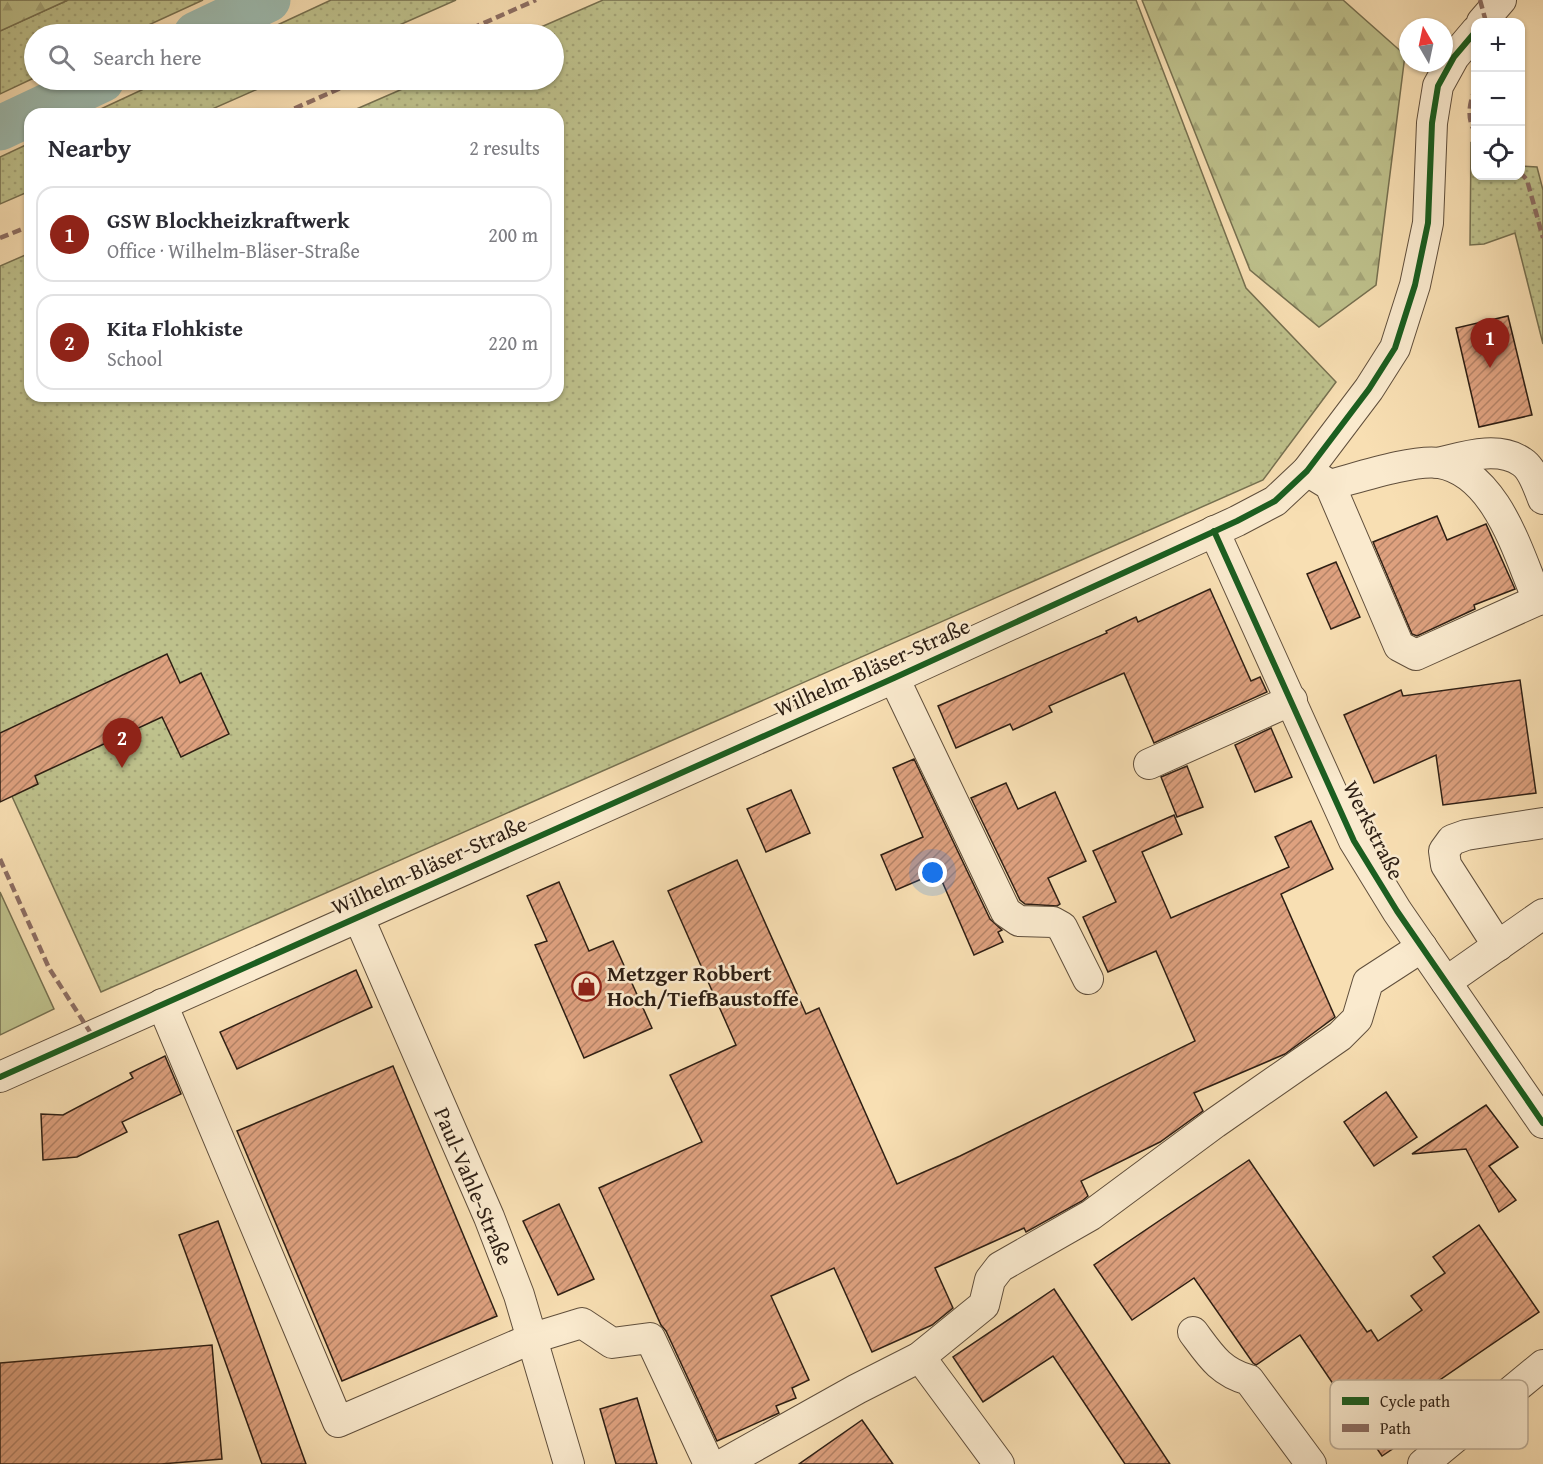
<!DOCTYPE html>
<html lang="en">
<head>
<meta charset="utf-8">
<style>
  body { margin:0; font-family:"Gentium Book Plus",serif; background:#f7f7f7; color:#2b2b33 }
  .controls { position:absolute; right:18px; top:18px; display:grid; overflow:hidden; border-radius:12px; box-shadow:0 2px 4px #0004 }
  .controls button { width:54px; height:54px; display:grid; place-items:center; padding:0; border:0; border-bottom:2px solid #e1e1e2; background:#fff; color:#2b2b33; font:30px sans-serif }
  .compass { position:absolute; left:1399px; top:18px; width:54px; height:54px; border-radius:50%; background:#fff; box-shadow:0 2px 4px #0004; rotate:351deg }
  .you { position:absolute; left:933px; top:873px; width:21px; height:21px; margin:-15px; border:4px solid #fff; border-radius:50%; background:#1a73e8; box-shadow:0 0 0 9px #1a73e833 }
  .badge { display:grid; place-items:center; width:39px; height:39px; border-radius:50%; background:#8f2418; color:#fff; font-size:20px; font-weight:700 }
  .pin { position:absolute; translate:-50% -50px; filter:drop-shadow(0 2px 3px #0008) }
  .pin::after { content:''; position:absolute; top:32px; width:21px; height:18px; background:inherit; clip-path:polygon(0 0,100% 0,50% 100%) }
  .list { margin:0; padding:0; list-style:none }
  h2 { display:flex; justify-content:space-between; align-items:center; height:78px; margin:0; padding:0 24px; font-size:26px }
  h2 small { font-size:20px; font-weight:400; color:#7c7c81 }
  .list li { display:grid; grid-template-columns:39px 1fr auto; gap:18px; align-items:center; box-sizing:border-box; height:96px; margin:0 12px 12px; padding:0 12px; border:2px solid #e1e1e2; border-radius:18px }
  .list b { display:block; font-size:22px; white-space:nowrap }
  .list p { margin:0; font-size:20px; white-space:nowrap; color:#7c7c81 }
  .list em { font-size:20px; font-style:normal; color:#7c7c81 }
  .icon { flex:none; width:33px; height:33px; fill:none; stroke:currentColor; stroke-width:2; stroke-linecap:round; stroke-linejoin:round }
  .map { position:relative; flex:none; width:1543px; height:1464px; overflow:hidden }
  .search { position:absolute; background:#fff; box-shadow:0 2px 4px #0004; left:24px; top:24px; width:540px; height:66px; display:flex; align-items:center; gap:15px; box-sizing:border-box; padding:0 21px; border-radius:33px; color:#7c7c81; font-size:22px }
  .panel { position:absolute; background:#fff; box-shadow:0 2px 4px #0004; left:24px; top:108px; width:540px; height:294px; border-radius:18px }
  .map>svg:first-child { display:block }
  .grass { fill:url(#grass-dots); stroke:#767050; stroke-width:1.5 }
  .forest { fill:url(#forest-firs); stroke:#767050; stroke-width:1.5 }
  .pitch { fill:#bec18c; stroke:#767050; stroke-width:1.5 }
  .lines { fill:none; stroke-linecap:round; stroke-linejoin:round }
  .river { stroke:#9dbcb1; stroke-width:45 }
  .building { fill:url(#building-hatch); stroke:#2e1f14; stroke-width:1.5 }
  .minor-casing { stroke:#604f3c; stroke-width:32 }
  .minor { stroke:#faeace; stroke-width:30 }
  .quiet { stroke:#8d6e63; stroke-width:4.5; stroke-dasharray:9 4.5; stroke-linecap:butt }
  .cycleway-casing { stroke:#faeace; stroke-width:10 }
  .cycleway { stroke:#1b5e20; stroke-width:6 }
  .labels { text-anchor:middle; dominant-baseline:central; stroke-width:5; stroke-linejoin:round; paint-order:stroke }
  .street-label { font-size:22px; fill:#2e1f14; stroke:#faeace }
  .poi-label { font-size:22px; font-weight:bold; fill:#2e1f14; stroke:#faeace; text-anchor:start }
  .key { fill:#faeace; stroke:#bdad96; stroke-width:1.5 }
  .key-label { font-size:16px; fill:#2e1f14 }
</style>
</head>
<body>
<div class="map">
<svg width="1543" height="1464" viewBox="0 0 1543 1464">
  <defs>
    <pattern id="grass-dots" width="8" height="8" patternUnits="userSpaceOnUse" patternTransform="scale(1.5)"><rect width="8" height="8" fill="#bec18c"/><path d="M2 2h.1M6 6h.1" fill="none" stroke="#a4a578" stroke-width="1.8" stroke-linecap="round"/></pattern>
    <pattern id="forest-firs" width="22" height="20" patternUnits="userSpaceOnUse" patternTransform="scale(1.5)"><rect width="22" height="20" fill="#bec18c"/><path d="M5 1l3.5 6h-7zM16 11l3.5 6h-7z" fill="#a4a578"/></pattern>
    <pattern id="building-hatch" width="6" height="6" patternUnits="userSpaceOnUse" patternTransform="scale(1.5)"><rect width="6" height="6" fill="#dea17f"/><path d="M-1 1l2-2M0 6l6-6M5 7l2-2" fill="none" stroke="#b48367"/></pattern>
  </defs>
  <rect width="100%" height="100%" fill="#f8dfb3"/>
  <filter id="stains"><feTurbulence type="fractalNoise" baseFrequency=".00333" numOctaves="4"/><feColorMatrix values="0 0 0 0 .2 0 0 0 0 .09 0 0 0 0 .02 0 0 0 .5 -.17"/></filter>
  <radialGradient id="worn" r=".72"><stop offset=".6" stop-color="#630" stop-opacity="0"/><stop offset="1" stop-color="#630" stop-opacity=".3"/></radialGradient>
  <!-- grass -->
  <g class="grass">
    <path d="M68 0H203L129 34H34V78L0 94V31Z"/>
    <path d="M331 0H456L379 34H258Z"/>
    <path d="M603 0H1136L1246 288 1336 382 1263 480 101 992 0 770V266L30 253V396H558V114H345L423 80H554V34H525Z"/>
    <path d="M163 80H278L201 114H90Z"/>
    <path d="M30 143V191L0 204V157Z"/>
    <path d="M1471 143 1475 146 1476 176H1520L1521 166 1537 167 1543 190V344L1515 233 1484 244 1470 245Z"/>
  </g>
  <!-- forest -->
  <g class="forest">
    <path d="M0 0H68L0 31Z"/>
    <path d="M1142 0H1343L1405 55 1376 285 1319 327 1250 270Z"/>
  </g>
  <!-- pitch -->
  <path class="pitch" d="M0 892 54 1009 0 1035Z"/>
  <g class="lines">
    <!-- river -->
    <g class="river">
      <path d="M196 34 268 0"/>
      <path d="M0 128 102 80"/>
    </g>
  </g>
  <!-- building -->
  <g class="building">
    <path d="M1508 316 1532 415 1479 427 1456 328Z"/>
    <path d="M1437 516 1447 540 1486 524 1515 589 1474 605 1475 609 1417 636 1412 634 1373 542Z"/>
    <path d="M1336 562 1360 617 1331 629 1307 574Z"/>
    <path d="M1210 589 1251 681 1260 677 1267 692 1154 743 1124 673 1049 706 1052 712 1013 730 1010 724 956 748 938 706 1107 633 1106 631 1136 617 1138 622Z"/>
    <path d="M167 654 180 683 201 673 229 734 181 757 162 717 35 776 38 784 0 802V733Z"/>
    <path d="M1520 680 1536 793 1443 805 1436 755 1374 783 1344 715 1401 690 1403 696Z"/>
    <path d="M1271 728 1292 777 1255 792 1235 745Z"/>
    <path d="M914 759 990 919 1002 930 998 932 1003 942 974 955 938 872 896 890 881 855 923 837 893 768Z"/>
    <path d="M1187 766 1203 807 1177 817 1161 777Z"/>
    <path d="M1006 783 1018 809 1055 792 1086 861 1048 878 1060 904 1057 906 1025 904 1020 900 971 798Z"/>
    <path d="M791 790 810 833 766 852 747 809Z"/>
    <path d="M1174 815 1182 834 1142 852 1171 918 1289 867 1275 837 1311 821 1333 869 1281 894 1335 1017 1285 1054 1194 1093 1203 1111 1160 1142 1081 1181 1088 1196 1082 1201 1026 1232 1024 1228 935 1268 953 1308 932 1325 872 1352 834 1268 771 1296 809 1380 792 1388 796 1398 776 1406 779 1413 717 1441 666 1331 661 1325 599 1188 702 1142 670 1075 736 1045 668 891 737 860 806 1014 819 1008 897 1184 960 1156 1195 1041 1156 951 1108 972 1083 917 1116 902 1093 851Z"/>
    <path d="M559 882 589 951 613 941 652 1028 584 1058 535 945 547 941 527 896Z"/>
    <path d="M356 970 372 1007 237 1069 220 1032Z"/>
    <path d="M165 1056 181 1094 122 1122 127 1132 77 1157 43 1160 41 1114 63 1115 133 1078 130 1073Z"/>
    <path d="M393 1066 497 1316 342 1381 237 1131Z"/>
    <path d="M1386 1092 1417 1137 1374 1166 1344 1122Z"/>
    <path d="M1486 1105 1518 1147 1489 1166 1516 1200 1499 1212 1466 1149 1412 1154Z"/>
    <path d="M1249 1160 1367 1332 1371 1330 1378 1341 1422 1310 1411 1296 1445 1273 1433 1257 1479 1225 1539 1312 1415 1397 1433 1422 1382 1456 1300 1335 1256 1365 1253 1363 1194 1278 1132 1320 1094 1265Z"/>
    <path d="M559 1204 594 1279 558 1295 523 1221Z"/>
    <path d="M218 1221 306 1464H262L212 1325 179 1235Z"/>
    <path d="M1054 1289 1170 1464H1125L1053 1356 983 1402 953 1357Z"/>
    <path d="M212 1345 222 1459 161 1464H0V1363Z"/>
    <path d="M637 1398 657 1464H616L600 1409Z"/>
    <path d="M862 1420 893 1464H799Z"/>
  </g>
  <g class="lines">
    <defs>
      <g id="minor">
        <path d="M1482 22 1501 0"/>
        <path d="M1438 463C1463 457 1498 445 1522 462 1533 469 1538 487 1543 499"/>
        <path d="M1307 471 1330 485 1399 646 1416 655 1538 600 1543 599"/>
        <path d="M1330 485C1357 478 1414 459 1439 463 1497 473 1518 554 1538 600"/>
        <path d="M1214 531 1354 841 1397 911 1543 1123"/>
        <path d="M894 678 1006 912 1019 921 1053 922 1062 927 1088 979"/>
        <path d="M1149 764 1292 700"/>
        <path d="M358 916 489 1217 519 1295 569 1464"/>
        <path d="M1498 946 1446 865 1444 851 1452 840 1466 835 1543 823"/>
        <path d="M1446 982 1543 914"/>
        <path d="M162 1004 338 1422 533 1338 582 1323 612 1343 650 1338 709 1464"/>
        <path d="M0 1077 894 678 1237 521 1275 501 1307 471 1369 389 1395 348 1415 285 1428 223 1432 123 1438 86 1454 57 1476 31"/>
        <path d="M1193 1332C1210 1355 1220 1372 1249 1380L1311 1464"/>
        <path d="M920 1357 999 1464"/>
        <path d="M723 1464 857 1389 920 1357 984 1305 990 1280 1000 1267 1091 1215 1215 1123 1340 1036 1357 1019 1368 982 1422 947"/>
        <path d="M1423 1464 1543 1365"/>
      </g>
    </defs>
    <!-- minor casing -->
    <use href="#minor" class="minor-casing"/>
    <!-- minor -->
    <use href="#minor" class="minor"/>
    <!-- quiet -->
    <g class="quiet">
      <path d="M1480 0 1486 22"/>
      <path d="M459 34 536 0"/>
      <path d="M1476 87C1469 103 1466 118 1476 134"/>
      <path d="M282 114 359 80"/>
      <path d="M1520 172 1527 180 1543 238"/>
      <path d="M0 238 30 226"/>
      <path d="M0 859 49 968 92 1035"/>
    </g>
    <defs>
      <g id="cycleway">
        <path d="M1214 531 1354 841 1397 911 1543 1123"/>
        <path d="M0 1077 894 678 1237 521 1275 501 1307 471 1369 389 1395 348 1415 285 1428 223 1432 123 1438 86 1454 57 1476 31"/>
      </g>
    </defs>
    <!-- cycleway casing -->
    <use href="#cycleway" class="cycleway-casing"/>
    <!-- cycleway -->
    <use href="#cycleway" class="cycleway"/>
  </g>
  <!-- icons -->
  <defs>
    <symbol id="shop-ring" viewBox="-11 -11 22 22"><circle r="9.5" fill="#faeace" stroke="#8f2418" stroke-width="1.5"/><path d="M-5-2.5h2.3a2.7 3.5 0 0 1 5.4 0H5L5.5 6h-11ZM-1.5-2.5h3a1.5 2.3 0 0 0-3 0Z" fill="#8f2418"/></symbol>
  </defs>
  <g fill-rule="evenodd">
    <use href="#shop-ring" x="570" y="970" width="33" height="33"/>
  </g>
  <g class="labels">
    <!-- street labels -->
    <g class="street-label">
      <text transform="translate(872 667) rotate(-24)">Wilhelm-Bläser-Straße</text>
      <text transform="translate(1374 830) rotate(63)">Werkstraße</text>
      <text transform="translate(429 865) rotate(-24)">Wilhelm-Bläser-Straße</text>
      <text transform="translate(474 1186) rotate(67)">Paul-Vahle-Straße</text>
    </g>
    <!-- poi labels -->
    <g class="poi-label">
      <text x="607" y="973">Metzger Robbert<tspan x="607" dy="25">Hoch/TiefBaustoffe</tspan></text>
    </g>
  </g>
  <!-- legend -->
  <rect x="1330" y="1380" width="198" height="69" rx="9" class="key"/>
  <rect x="1342" y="1397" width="27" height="8" fill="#1b5e20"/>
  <rect x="1342" y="1424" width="27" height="8" fill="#8d6e63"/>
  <g class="key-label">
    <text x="1380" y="1407">Cycle path</text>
    <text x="1380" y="1434">Path</text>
  </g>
  <rect width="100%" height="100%" filter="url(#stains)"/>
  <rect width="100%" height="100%" fill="url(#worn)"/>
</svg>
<div class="controls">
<button>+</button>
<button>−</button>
<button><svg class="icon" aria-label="locate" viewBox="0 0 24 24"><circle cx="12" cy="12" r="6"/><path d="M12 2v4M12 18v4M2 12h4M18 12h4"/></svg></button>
</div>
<svg class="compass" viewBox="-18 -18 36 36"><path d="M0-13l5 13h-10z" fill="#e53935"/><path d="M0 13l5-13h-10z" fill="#7c7c81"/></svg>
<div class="you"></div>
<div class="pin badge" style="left:1490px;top:368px">1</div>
<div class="pin badge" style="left:122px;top:768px">2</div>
<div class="search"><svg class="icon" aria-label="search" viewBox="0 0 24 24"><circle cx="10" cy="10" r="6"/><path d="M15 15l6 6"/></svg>Search here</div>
<section class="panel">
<h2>Nearby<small>2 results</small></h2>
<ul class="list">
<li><span class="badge">1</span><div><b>GSW Blockheizkraftwerk</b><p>Office · Wilhelm-Bläser-Straße</p></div><em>200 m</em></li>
<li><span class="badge">2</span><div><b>Kita Flohkiste</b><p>School</p></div><em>220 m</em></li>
</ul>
</section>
</div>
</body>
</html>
